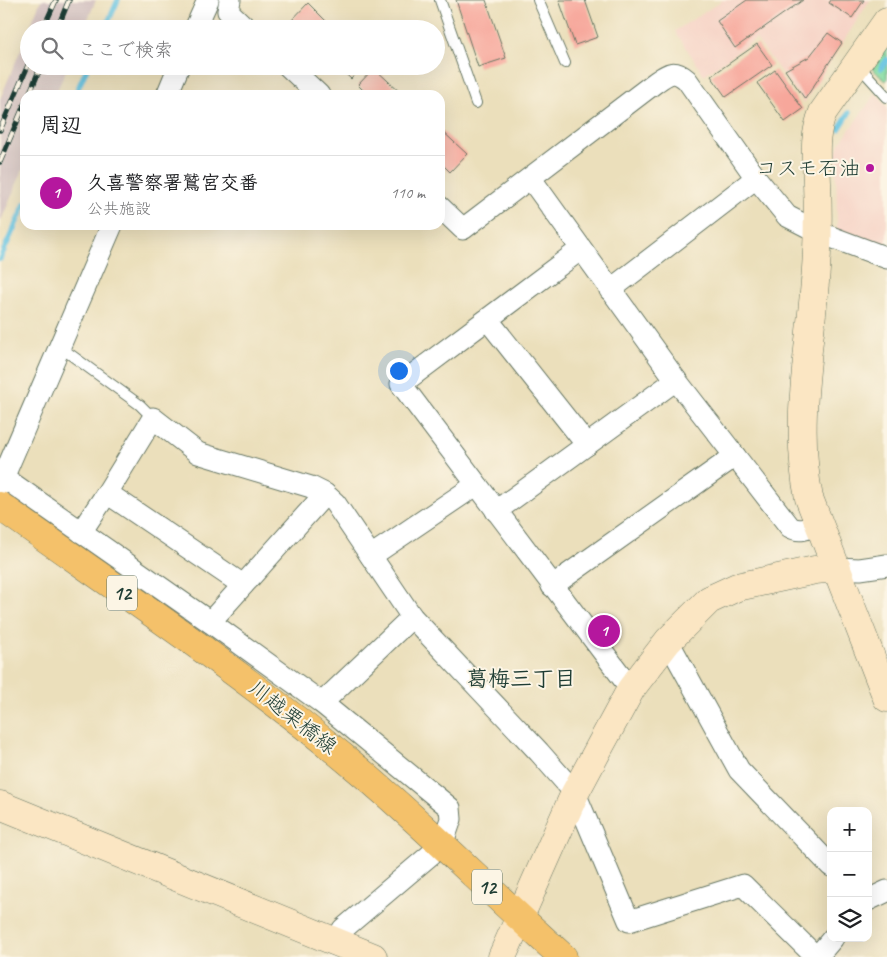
<!DOCTYPE html>
<html lang="ja">
<head>
<meta charset="utf-8">
<style>
  body { margin:0; font-family:Caveat,"Klee One",sans-serif; background:#f6f6f6; color:#202124 }
  .controls { position:absolute; right:15px; bottom:15px; display:grid; overflow:hidden; border-radius:10px; box-shadow:0 5px 20px #0002 }
  .controls button { width:45px; height:45px; display:grid; place-items:center; padding:0; border:0; border-bottom:1px solid #e0e0e0; background:#fff; color:#202124; font:25px sans-serif }
  .you { position:absolute; left:398px; top:370px; width:18px; height:18px; margin:-12px; border:4px solid #fff; border-radius:50%; background:#1a73e8; box-shadow:0 0 0 8px #1a73e833 }
  .badge { display:grid; place-items:center; width:32px; height:32px; border-radius:50%; background:#b5179e; color:#fff; font-size:16px; font-weight:700 }
  .pin { position:absolute; translate:-50% -50%; border:2px solid #fff; box-shadow:0 1px 5px #0006 }
  .list { margin:0; padding:0; list-style:none }
  h2 { display:flex; justify-content:space-between; align-items:center; height:65px; margin:0; padding:0 20px; font-size:21px }
  h2 small { font-size:16px; font-weight:400; color:#757577 }
  .list li { display:grid; grid-template-columns:32px 1fr auto; gap:15px; align-items:center; box-sizing:border-box; height:75px; padding:0 20px; border-top:1px solid #e0e0e0 }
  .list b { display:block; font-size:19px; white-space:nowrap }
  .list p { margin:0; font-size:16px; white-space:nowrap; color:#757577 }
  .list em { font-size:16px; font-style:normal; color:#757577 }
  .icon { flex:none; width:28px; height:28px; fill:none; stroke:currentColor; stroke-width:2; stroke-linecap:round; stroke-linejoin:round }
  .map { position:relative; flex:none; width:887px; height:957px; overflow:hidden }
  .search { position:absolute; background:#fff; box-shadow:0 5px 20px #0002; left:20px; top:20px; width:425px; height:55px; display:flex; align-items:center; gap:12px; box-sizing:border-box; padding:0 18px; border-radius:28px; color:#757577; font-size:19px }
  .panel { position:absolute; background:#fff; box-shadow:0 5px 20px #0002; left:20px; top:90px; width:425px; height:140px; border-radius:15px }
  .map>svg:first-child { display:block }
  .built { fill:#f6d2c5 }
  .industrial { fill:#d1bfbf }
  .green { fill:#83dca2; stroke:#518c6b }
  .lines { fill:none; stroke-linecap:round; stroke-linejoin:round }
  .stream { stroke:#64c3e2; stroke-width:5.5 }
  .building { fill:#f7a79b }
  .lane-casing { stroke:#667663; stroke-width:12 }
  .street-casing { stroke:#667663; stroke-width:23 }
  .secondary-casing { stroke:#667663; stroke-width:29 }
  .primary-casing { stroke:#667663; stroke-width:29 }
  .lane { stroke:#fff; stroke-width:10 }
  .street { stroke:#fff; stroke-width:21 }
  .secondary { stroke:#fbe6c3; stroke-width:28 }
  .primary { stroke:#f4c16a; stroke-width:28 }
  .rail-casing { stroke:#1f3d34; stroke-width:5.5 }
  .rail { stroke:#fcf5e5; stroke-width:4; stroke-dasharray:11; stroke-linecap:butt }
  .poi-dot { fill:#b5179e; stroke:#fcf5e5; stroke-width:2 }
  .labels { text-anchor:middle; dominant-baseline:central; stroke-width:4; stroke-linejoin:round; paint-order:stroke }
  .shield { fill:#fcf5e5; stroke:#617469; stroke-width:1 }
  .shield-label { font-size:20px; font-weight:bold; fill:#1f3d34 }
  .poi-label { font-size:21px; fill:#1f3d34; stroke:#fcf5e5; text-anchor:end }
  .street-label { font-size:21px; fill:#1f3d34; stroke:#fcf5e5 }
  .neighbourhood-label { font-size:22px; font-weight:bold; fill:#1f3d34; stroke:#fcf5e5 }
</style>
</head>
<body>
<div class="map">
<svg width="887" height="957" viewBox="0 0 887 957">
  <rect width="100%" height="100%" fill="#fcf5e5"/>
  <filter id="ink" filterUnits="userSpaceOnUse"><feTurbulence type="fractalNoise" baseFrequency=".02" numOctaves="2"/><feDisplacementMap in="SourceGraphic" scale="10" xChannelSelector="R" yChannelSelector="G"/><feConvolveMatrix kernelMatrix="1 2 1 2 8 2 1 2 1" color-interpolation-filters="sRGB"/></filter>
  <filter id="wash" filterUnits="userSpaceOnUse"><feTurbulence type="fractalNoise" baseFrequency=".0096" numOctaves="4" result="noise"/><feDisplacementMap in="SourceGraphic" scale="20" xChannelSelector="R" yChannelSelector="G"/><feGaussianBlur stdDeviation="1.12" result="paint"/><feColorMatrix in="noise" values="0 0 0 0 0 0 0 0 0 0 0 0 0 0 0 0 0 1.4 0 .05"/><feComposite in="paint" operator="in"/></filter>
  <g filter="url(#wash)">
    <rect width="100%" height="100%" fill="#ebdfbb"/>
    <!-- built -->
    <g class="built">
      <path d="M723 0H870L804 103 756 39 704 75 675 31Z"/>
      <path d="M876 93 887 108V248L837 230 836 153 842 140Z"/>
    </g>
    <!-- industrial -->
    <g class="industrial">
      <path d="M41 0H96L84 29H29Z"/>
      <path d="M29 30V66H68L55 95H25V165L0 223V99Z"/>
    </g>
    <!-- green -->
    <path class="green" d="M887 41V79L886 81 869 66Z"/>
    <g class="lines">
      <!-- stream -->
      <g class="stream">
        <path d="M105 29 118 0"/>
        <path d="M881 68 887 60"/>
        <path d="M75 95 88 66"/>
        <path d="M839 129 849 113"/>
        <path d="M0 259 25 204"/>
      </g>
    </g>
    <g id="blocks">
      <!-- building -->
      <g class="building">
        <path d="M456 0H486L506 58 478 67Z"/>
        <path d="M559 0H585L598 37 575 45Z"/>
        <path d="M747 0H803L735 48 717 21Z"/>
        <path d="M831 0H864L852 18 829 3Z"/>
        <path d="M308 3 334 29H298L290 22Z"/>
        <path d="M828 33 842 43 805 99 785 70 809 57Z"/>
        <path d="M757 44 772 65 726 97 711 76Z"/>
        <path d="M337 66H363L351 79Z"/>
        <path d="M374 68 403 95H368L358 85Z"/>
        <path d="M775 70 803 109 785 122 757 83Z"/>
        <path d="M440 129 467 154 450 172 440 162Z"/>
      </g>
    </g>
  </g>
  <g filter="url(#ink)">
    <use href="#blocks" fill-opacity="0" stroke="#667663" stroke-width="1"/>
    <g class="lines">
      <defs>
        <g id="lane">
          <path d="M440 0 476 103"/>
          <path d="M538 0 565 63"/>
          <path d="M858 65 887 97"/>
          <path d="M60 347 140 405 153 418"/>
        </g>
        <g id="street">
          <path d="M230 0 228 11 247 29"/>
          <path d="M195 29 208 0"/>
          <path d="M288 66 319 95"/>
          <path d="M167 95 179 66"/>
          <path d="M531 179 676 380 790 527C800 533 809 528 819 524"/>
          <path d="M440 207 463 229 656 82C669 73 674 69 687 80L756 178 787 216 818 232 887 258"/>
          <path d="M581 249 401 384 631 689"/>
          <path d="M610 290 756 178"/>
          <path d="M488 320 587 445"/>
          <path d="M3 477 210 622 322 703 450 808 451 819 442 845 343 929 336 941"/>
          <path d="M0 485 112 225"/>
          <path d="M107 493 243 585"/>
          <path d="M496 511 676 380"/>
          <path d="M81 532 107 493 153 418 198 453 311 487 325 494 335 503 412 617 539 752 575 793 629 921 743 885 816 957"/>
          <path d="M371 556 476 485"/>
          <path d="M837 568 860 569 887 565"/>
          <path d="M552 586 735 456"/>
          <path d="M210 622 325 494"/>
          <path d="M668 641 739 770 831 866"/>
          <path d="M322 703 412 617"/>
          <path d="M868 900 887 891"/>
          <path d="M817 957 833 938"/>
        </g>
        <g id="secondary">
          <path d="M887 21 823 112C813 138 816 155 817 183 818 206 818 229 817 251 814 333 792 416 809 498L887 698"/>
          <path d="M0 805 373 957"/>
          <path d="M502 957 575 793 599 748 631 689 668 641 709 600 737 587 815 570 837 568"/>
        </g>
        <path id="primary" d="M0 506C117 589 237 669 348 761 423 823 491 893 563 957"/>
      </defs>
      <!-- lane casing -->
      <use href="#lane" class="lane-casing"/>
      <!-- street casing -->
      <use href="#street" class="street-casing"/>
      <!-- secondary casing -->
      <use href="#secondary" class="secondary-casing"/>
      <!-- primary casing -->
      <use href="#primary" class="primary-casing"/>
      <!-- lane -->
      <use href="#lane" class="lane"/>
      <!-- street -->
      <use href="#street" class="street"/>
      <!-- secondary -->
      <use href="#secondary" class="secondary"/>
      <!-- primary -->
      <use href="#primary" class="primary"/>
      <defs>
        <g id="rail">
          <path d="M43 29 56 0"/>
          <path d="M57 29 69 0"/>
          <path d="M29 95 41 66"/>
          <path d="M0 130 29 63"/>
          <path d="M0 162 25 103"/>
        </g>
      </defs>
      <!-- rail casing -->
      <use href="#rail" class="rail-casing"/>
      <!-- rail -->
      <use href="#rail" class="rail"/>
    </g>
  </g>
  <!-- markers -->
  <circle class="poi-dot" cx="870" cy="168" r="5"/>
  <g class="labels">
    <!-- shield labels -->
    <g class="shield">
      <rect x="107" y="575.5" width="30" height="35" rx="4"/>
      <rect x="472" y="869.5" width="30" height="35" rx="4"/>
    </g>
    <g class="shield-label">
      <text x="122" y="593">12</text>
      <text x="487" y="887">12</text>
    </g>
    <!-- poi labels -->
    <g class="poi-label">
      <text x="860" y="168">コスモ石油</text>
    </g>
    <!-- street labels -->
    <g class="street-label">
      <text transform="translate(293 717) rotate(38)">川越栗橋線</text>
    </g>
    <!-- neighbourhood labels -->
    <g class="neighbourhood-label">
      <text x="521" y="679">葛梅三丁目</text>
    </g>
  </g>
</svg>
<div class="controls">
<button>+</button>
<button>−</button>
<button><svg class="icon" aria-label="layers" viewBox="0 0 24 24"><path d="M12 4l9 5-9 5-9-5zM3 14l9 5 9-5"/></svg></button>
</div>
<div class="you"></div>
<div class="pin badge" style="left:604px;top:631px">1</div>
<div class="search"><svg class="icon" aria-label="search" viewBox="0 0 24 24"><circle cx="10" cy="10" r="6"/><path d="M15 15l6 6"/></svg>ここで検索</div>
<section class="panel">
<h2>周辺<small></small></h2>
<ul class="list">
<li><span class="badge">1</span><div><b>久喜警察署鷲宮交番</b><p>公共施設</p></div><em>110 m</em></li>
</ul>
</section>
</div>
</body>
</html>
